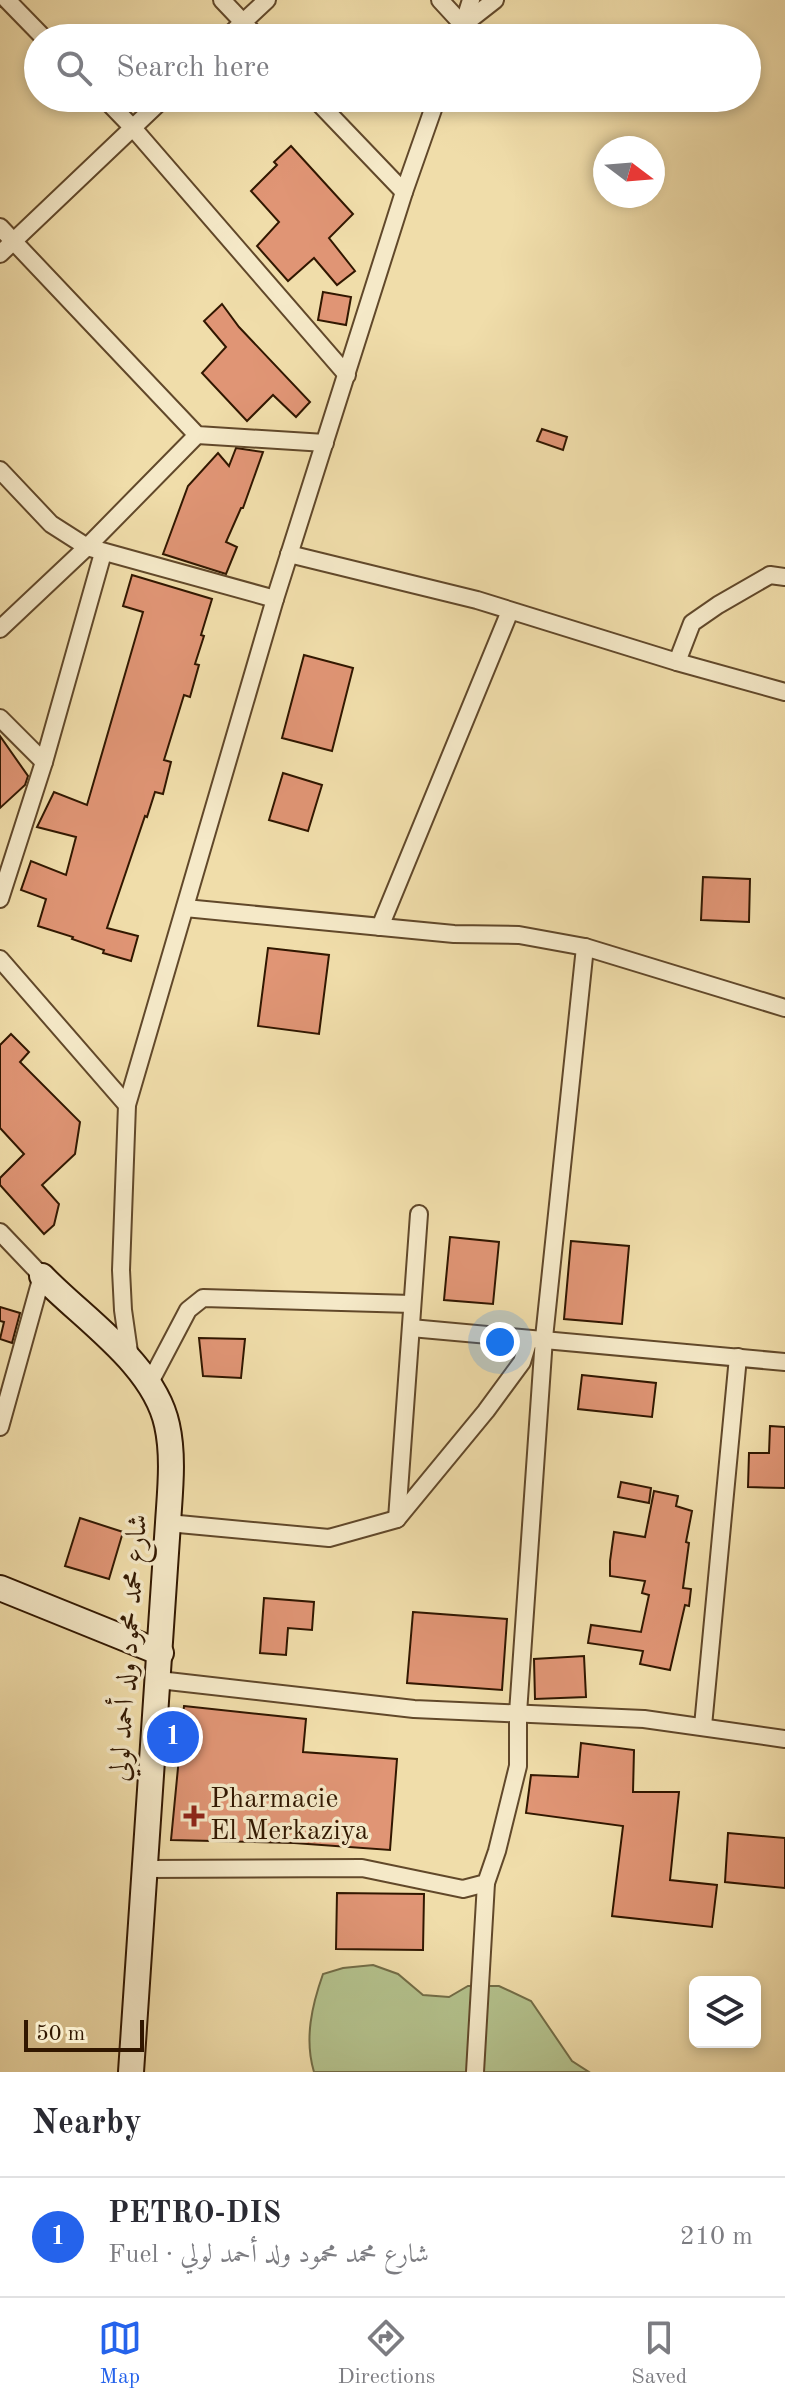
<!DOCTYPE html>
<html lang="en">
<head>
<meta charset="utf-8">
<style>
  body { margin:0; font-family:"Old Standard TT",Amiri,serif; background:#f2f2f3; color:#2b2b33 }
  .controls { position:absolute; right:24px; bottom:24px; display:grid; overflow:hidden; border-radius:12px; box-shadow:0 4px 12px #0003 }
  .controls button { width:72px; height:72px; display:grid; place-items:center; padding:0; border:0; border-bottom:2px solid #e1e1e2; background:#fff; color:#2b2b33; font:40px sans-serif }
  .compass { position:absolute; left:593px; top:136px; width:72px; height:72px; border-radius:50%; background:#fff; box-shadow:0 4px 12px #0003; rotate:106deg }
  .scale { position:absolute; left:24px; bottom:20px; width:120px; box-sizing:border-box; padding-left:8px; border:4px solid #311700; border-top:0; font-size:22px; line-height:28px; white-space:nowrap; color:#311700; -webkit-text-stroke:6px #f5e9c8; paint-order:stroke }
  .you { position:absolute; left:500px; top:1342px; width:28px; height:28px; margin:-20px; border:6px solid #fff; border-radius:50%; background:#1a73e8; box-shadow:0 0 0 12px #1a73e833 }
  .badge { display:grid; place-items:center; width:52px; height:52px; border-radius:50%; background:#2563eb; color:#fff; font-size:26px; font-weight:700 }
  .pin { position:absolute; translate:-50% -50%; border:4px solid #fff; box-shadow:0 2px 8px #0006 }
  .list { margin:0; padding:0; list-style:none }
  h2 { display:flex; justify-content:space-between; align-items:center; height:104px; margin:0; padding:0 32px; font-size:34px }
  h2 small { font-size:26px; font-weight:400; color:#7c7c81 }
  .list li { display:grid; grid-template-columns:52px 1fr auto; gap:24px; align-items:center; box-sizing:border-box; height:120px; padding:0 32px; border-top:2px solid #e1e1e2 }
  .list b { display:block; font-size:30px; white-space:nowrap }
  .list p { margin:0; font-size:26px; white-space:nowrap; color:#7c7c81 }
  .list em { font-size:26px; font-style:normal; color:#7c7c81 }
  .icon { flex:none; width:44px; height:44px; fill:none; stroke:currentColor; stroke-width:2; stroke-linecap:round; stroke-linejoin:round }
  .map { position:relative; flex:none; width:785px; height:2072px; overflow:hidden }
  .search { position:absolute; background:#fff; box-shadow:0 4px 12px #0003; left:24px; right:24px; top:24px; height:88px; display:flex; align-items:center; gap:20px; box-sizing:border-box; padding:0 28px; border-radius:44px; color:#7c7c81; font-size:30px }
  .sheet { height:224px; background:#fff }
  nav { display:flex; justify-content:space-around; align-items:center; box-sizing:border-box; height:112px; border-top:2px solid #e1e1e2; background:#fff; font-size:22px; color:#7c7c81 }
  nav a { display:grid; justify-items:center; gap:4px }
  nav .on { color:#2563eb }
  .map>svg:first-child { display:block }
  .green { fill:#b4c28d; stroke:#726c46; stroke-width:2 }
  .building { fill:#e09575; stroke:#311700; stroke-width:2 }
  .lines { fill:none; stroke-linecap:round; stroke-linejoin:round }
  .street-casing { stroke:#61482a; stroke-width:20 }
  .secondary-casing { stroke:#311700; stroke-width:28 }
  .street { stroke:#f5e9c8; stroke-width:16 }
  .secondary { stroke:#f5e9c8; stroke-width:24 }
  .poi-dot { fill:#8f2418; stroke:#f5e9c8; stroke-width:3 }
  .labels { text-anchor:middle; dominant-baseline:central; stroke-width:7; stroke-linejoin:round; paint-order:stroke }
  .street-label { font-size:28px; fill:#311700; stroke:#f5e9c8 }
  .poi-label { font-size:28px; fill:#311700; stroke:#f5e9c8; text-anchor:start }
</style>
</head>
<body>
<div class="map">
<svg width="785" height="2072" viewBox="0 0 785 2072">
  <rect width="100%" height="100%" fill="#f0ddaa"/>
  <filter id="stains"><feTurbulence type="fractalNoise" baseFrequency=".0025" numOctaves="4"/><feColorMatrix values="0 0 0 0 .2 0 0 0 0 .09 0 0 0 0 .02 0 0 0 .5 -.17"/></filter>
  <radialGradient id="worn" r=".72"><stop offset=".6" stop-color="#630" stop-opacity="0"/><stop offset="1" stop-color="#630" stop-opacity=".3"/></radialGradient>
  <!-- green -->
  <path class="green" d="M373 1965 398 1974 423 1995 449 1997 468 1986H499L531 2001 572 2061 589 2072H314C304 2039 312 2005 323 1974L343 1968Z"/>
  <!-- building -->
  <g class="building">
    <path d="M291 146 353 214 329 238 355 271 337 285 314 258 288 281 257 246 279 222 251 191 277 165 274 162Z"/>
    <path d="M323 292 351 297 346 325 318 320Z"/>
    <path d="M222 304 239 327 310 402 296 417 273 395 247 421 202 373 226 347 204 321Z"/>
    <path d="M542 429 567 437 563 450 537 441Z"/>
    <path d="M236 448 263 452 243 508H241L226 542 237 547 226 574 163 554 188 486 218 453 229 466Z"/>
    <path d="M132 575 212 599 201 635 204 636 195 664 199 665 190 697 184 695 164 760 171 762 163 794 155 792 147 817 145 816 107 928 138 936 131 961 103 953 104 950 72 939 73 937 38 926 46 899 21 890 31 861 66 875 76 837 37 827 54 792 87 805 143 612 123 606Z"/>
    <path d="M304 655 353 668 332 751 282 738Z"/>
    <path d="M0 736 28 776 25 785 0 808Z"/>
    <path d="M283 773 322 785 308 831 269 820Z"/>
    <path d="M703 877 750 879 749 922 701 920Z"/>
    <path d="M268 948 329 955 319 1034 258 1026Z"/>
    <path d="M11 1034 29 1052 20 1062 80 1122 75 1154 42 1185 59 1204 54 1225 44 1234 0 1185V1178L24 1154 0 1128V1045Z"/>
    <path d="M450 1237 499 1242 493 1304 444 1300Z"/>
    <path d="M571 1241 629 1246 622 1324 564 1319Z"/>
    <path d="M0 1307 20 1313 12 1343 0 1339 4 1322 0 1321Z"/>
    <path d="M199 1338 245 1339 241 1378 203 1376Z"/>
    <path d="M582 1375 656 1383 652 1417 578 1409Z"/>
    <path d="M770 1426 785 1427V1488L748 1487 749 1453H769Z"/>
    <path d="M621 1482 651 1488 649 1503 618 1497Z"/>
    <path d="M654 1491 678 1496 676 1506 692 1511 686 1542 689 1543 683 1588 691 1589 689 1606 685 1605 670 1670 640 1664 643 1651 588 1643 591 1625 641 1632 649 1595 642 1593 645 1581 610 1576V1561L614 1532 645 1537Z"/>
    <path d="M80 1518 123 1532 109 1579 65 1566Z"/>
    <path d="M264 1598 314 1602 312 1630 288 1628 286 1655 260 1653Z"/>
    <path d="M413 1612 507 1619 502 1690 407 1683Z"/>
    <path d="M584 1656 586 1697 535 1699 534 1659Z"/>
    <path d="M184 1706 306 1719 303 1752 397 1759 390 1850 294 1843 171 1840Z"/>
    <path d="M581 1743 634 1750 633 1792H679L670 1880 717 1885 712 1927 612 1916 623 1826 526 1813 531 1775 578 1777Z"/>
    <path d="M728 1833 785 1838V1888L725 1882Z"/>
    <path d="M337 1893 424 1894 423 1950 336 1949Z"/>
  </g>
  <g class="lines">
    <defs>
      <g id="street">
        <path d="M7 0 44 38"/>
        <path d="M222 0 258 38"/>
        <path d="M440 0 463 25"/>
        <path d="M463 25 495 0"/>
        <path d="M226 38 267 0"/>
        <path d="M459 38 471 0"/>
        <path d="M104 98 133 128 347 375"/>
        <path d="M314 98 404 192"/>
        <path d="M0 227 197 435 325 443"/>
        <path d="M0 254 164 98"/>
        <path d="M0 470 51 524 87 547 275 599"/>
        <path d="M289 554 477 600 677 662 785 692"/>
        <path d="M0 629 87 547 197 435"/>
        <path d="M677 662 692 623 718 605 770 575 785 577"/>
        <path d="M0 718 44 762"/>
        <path d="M0 899 44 762 103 553"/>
        <path d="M185 908 454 934 519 935 585 947 785 1008"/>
        <path d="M380 927 510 611"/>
        <path d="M0 959 127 1105"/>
        <path d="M0 1232 42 1276 0 1427"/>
        <path d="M411 1328 785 1362"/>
        <path d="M130 1359 123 1310 121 1270 127 1105 275 599 404 192 437 98"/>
        <path d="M148 1386 188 1310 203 1298 412 1304"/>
        <path d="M397 1519 419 1214"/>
        <path d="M168 1523 329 1538 397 1519 486 1411 522 1362 529 1339"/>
        <path d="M159 1680 414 1709 644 1719 785 1739"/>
        <path d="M703 1726 738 1357"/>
        <path d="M146 1869 362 1868 463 1889 486 1883 497 1851 518 1766V1713L544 1338 585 947"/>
        <path d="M475 2072 486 1883"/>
      </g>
      <g id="secondary">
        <path d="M42 1276C82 1318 154 1364 167 1425 174 1456 170 1491 168 1523L131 2072"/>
        <path d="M0 1588 161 1653"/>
      </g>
    </defs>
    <!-- street casing -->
    <use href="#street" class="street-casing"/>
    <!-- secondary casing -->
    <use href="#secondary" class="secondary-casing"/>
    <!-- street -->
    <use href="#street" class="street"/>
    <!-- secondary -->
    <use href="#secondary" class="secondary"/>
  </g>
  <!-- markers -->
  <path class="poi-dot" d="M190 1804h8v8h8v8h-8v8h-8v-8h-8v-8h8z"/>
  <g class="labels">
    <!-- street labels -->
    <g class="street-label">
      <text transform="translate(130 1648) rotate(-86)">شارع محمد محمود ولد أحمد لولي</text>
    </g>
    <!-- poi labels -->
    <g class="poi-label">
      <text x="210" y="1800">Pharmacie<tspan x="210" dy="32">El Merkaziya</tspan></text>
    </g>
  </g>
  <rect width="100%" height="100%" filter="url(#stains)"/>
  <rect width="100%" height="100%" fill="url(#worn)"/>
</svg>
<div class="controls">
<button><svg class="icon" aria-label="layers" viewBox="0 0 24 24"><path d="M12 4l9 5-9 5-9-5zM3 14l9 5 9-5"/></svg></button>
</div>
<svg class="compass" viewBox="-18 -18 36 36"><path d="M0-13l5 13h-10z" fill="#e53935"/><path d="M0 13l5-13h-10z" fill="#7c7c81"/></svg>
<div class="scale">50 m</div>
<div class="you"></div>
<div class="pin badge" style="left:173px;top:1737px">1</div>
<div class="search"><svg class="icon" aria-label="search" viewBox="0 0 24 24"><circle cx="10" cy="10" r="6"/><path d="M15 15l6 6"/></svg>Search here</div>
</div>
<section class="sheet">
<h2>Nearby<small></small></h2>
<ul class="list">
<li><span class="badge">1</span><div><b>PETRO-DIS</b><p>Fuel · شارع محمد محمود ولد أحمد لولي</p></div><em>210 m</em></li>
</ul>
</section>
<nav>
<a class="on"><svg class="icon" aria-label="map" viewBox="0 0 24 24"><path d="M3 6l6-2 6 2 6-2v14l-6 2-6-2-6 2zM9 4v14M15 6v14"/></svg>Map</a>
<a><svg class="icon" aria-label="directions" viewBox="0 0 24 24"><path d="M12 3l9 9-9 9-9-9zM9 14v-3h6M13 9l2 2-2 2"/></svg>Directions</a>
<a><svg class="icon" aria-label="saved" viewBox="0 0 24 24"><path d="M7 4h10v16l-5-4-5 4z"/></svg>Saved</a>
</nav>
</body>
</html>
